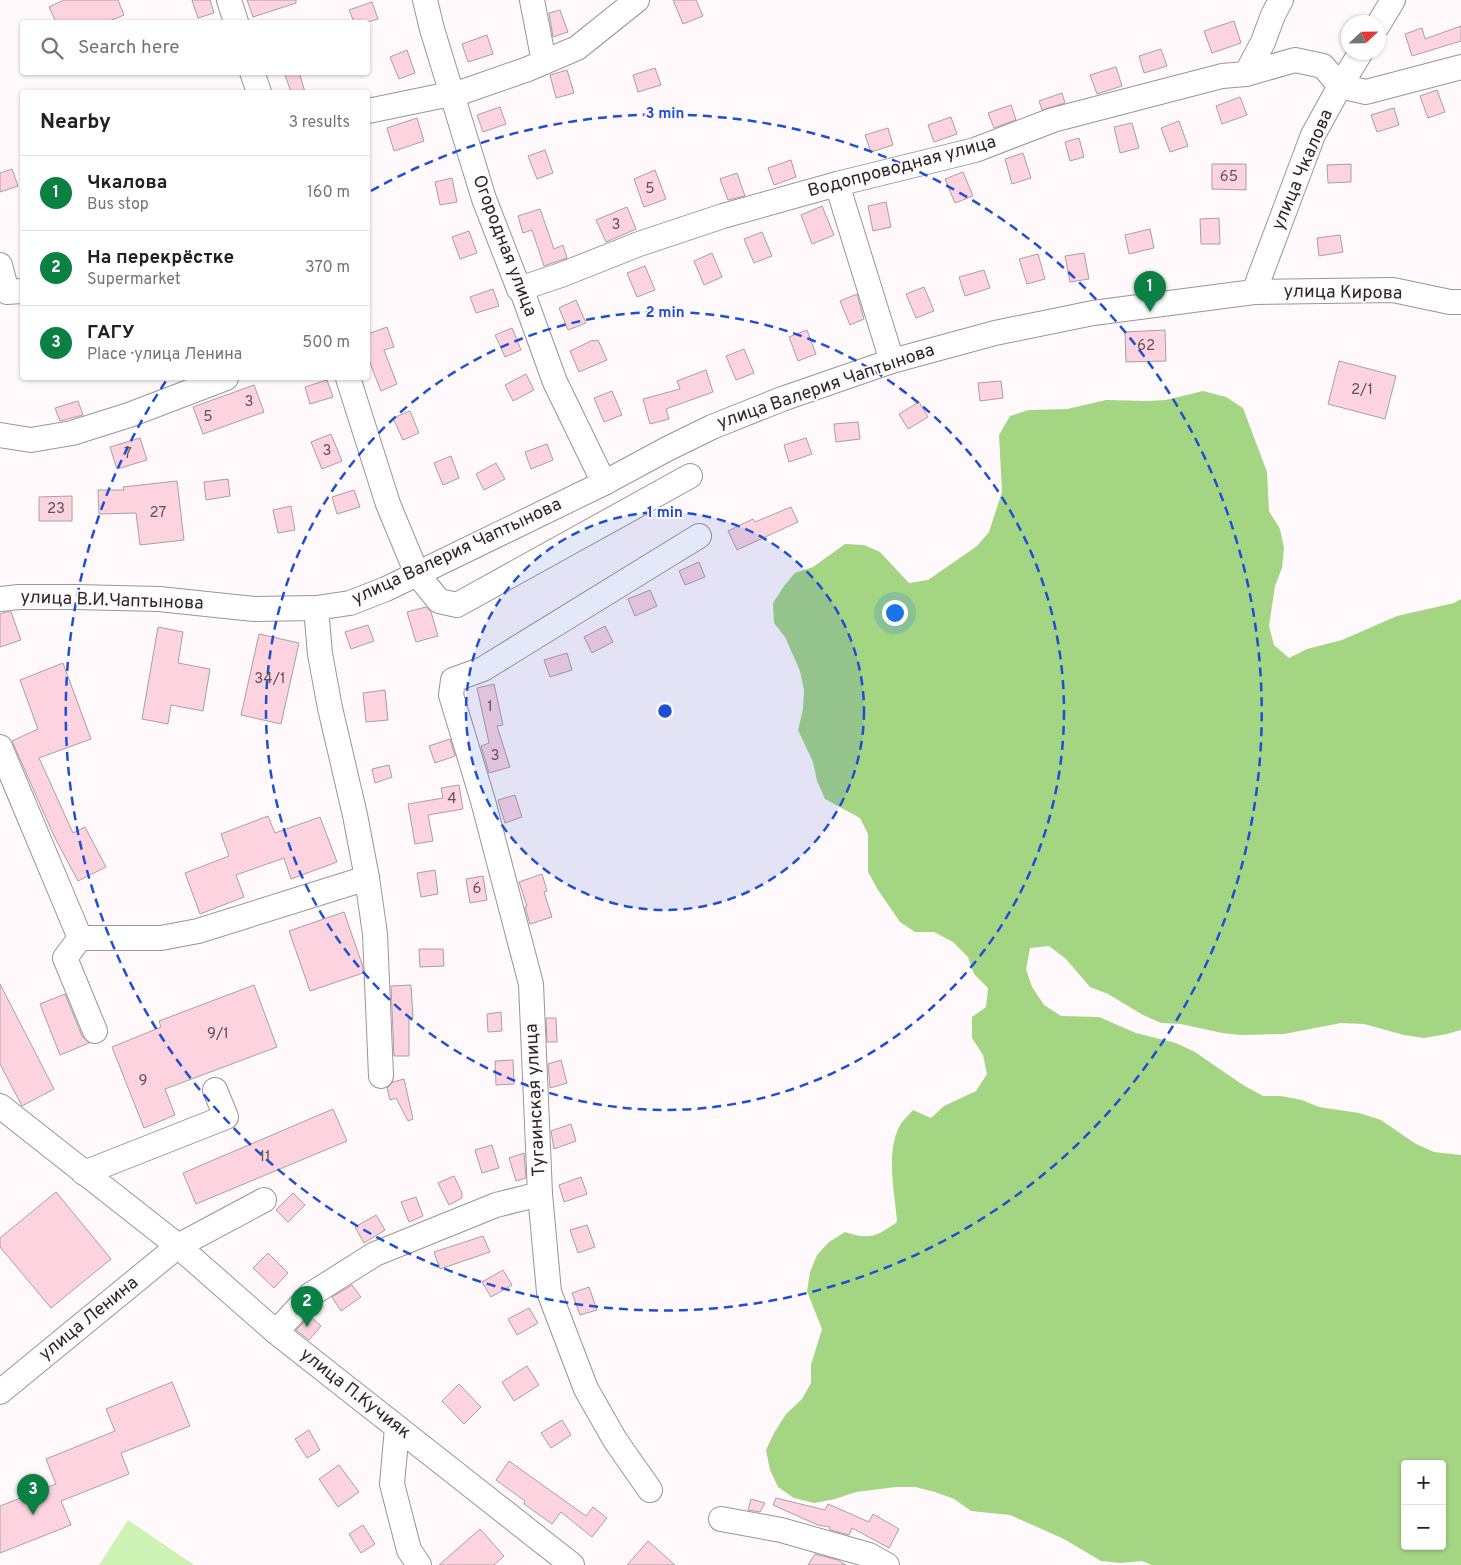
<!DOCTYPE html>
<html lang="en">
<head>
<meta charset="utf-8">
<style>
  body { margin:0; font-family:Overpass,sans-serif; background:#f2f2f2; color:#202124 }
  .controls { position:absolute; right:15px; bottom:15px; display:grid; overflow:hidden; border-radius:5px; box-shadow:0 1px 4px #0004 }
  .controls button { width:45px; height:45px; display:grid; place-items:center; padding:0; border:0; border-bottom:1px solid #e0e0e0; background:#fff; color:#202124; font:25px sans-serif }
  .compass { position:absolute; left:1341px; top:15px; width:45px; height:45px; border-radius:50%; background:#fff; box-shadow:0 1px 4px #0004; rotate:68deg }
  .you { position:absolute; left:894px; top:612px; width:18px; height:18px; margin:-12px; border:4px solid #fff; border-radius:50%; background:#1a73e8; box-shadow:0 0 0 8px #1a73e833 }
  .badge { display:grid; place-items:center; width:32px; height:32px; border-radius:50%; background:#0b8043; color:#fff; font-size:16px; font-weight:700 }
  .pin { position:absolute; translate:-50% -41px; filter:drop-shadow(0 1px 2px #0008) }
  .pin::after { content:''; position:absolute; top:26px; width:18px; height:15px; background:inherit; clip-path:polygon(0 0,100% 0,50% 100%) }
  .list { margin:0; padding:0; list-style:none }
  h2 { display:flex; justify-content:space-between; align-items:center; height:65px; margin:0; padding:0 20px; font-size:21px }
  h2 small { font-size:16px; font-weight:400; color:#757577 }
  .list li { display:grid; grid-template-columns:32px 1fr auto; gap:15px; align-items:center; box-sizing:border-box; height:75px; padding:0 20px; border-top:1px solid #e0e0e0 }
  .list b { display:block; font-size:19px; white-space:nowrap }
  .list p { margin:0; font-size:16px; white-space:nowrap; color:#757577 }
  .list em { font-size:16px; font-style:normal; color:#757577 }
  .icon { flex:none; width:28px; height:28px; fill:none; stroke:currentColor; stroke-width:2; stroke-linecap:round; stroke-linejoin:round }
  .map { position:relative; flex:none; width:1461px; height:1565px; overflow:hidden }
  .search { position:absolute; background:#fff; box-shadow:0 1px 4px #0004; left:20px; top:20px; width:350px; height:55px; display:flex; align-items:center; gap:12px; box-sizing:border-box; padding:0 18px; border-radius:5px; color:#757577; font-size:19px }
  .panel { position:absolute; background:#fff; box-shadow:0 1px 4px #0004; left:20px; top:90px; width:350px; height:290px; border-radius:5px }
  .map>svg:first-child { display:block }
  .green { fill:#ccf3b3 }
  .forest { fill:#a4d582; fill-rule:evenodd }
  .building { fill:#fcd3de; stroke:#a8a0a2 }
  .lines { fill:none; stroke-linecap:round; stroke-linejoin:round }
  .minor-casing { stroke:#9c9496; stroke-width:26 }
  .minor { stroke:#fff; stroke-width:24 }
  .ring { fill:none; stroke:#1d4ed8; stroke-width:2.5; stroke-dasharray:9 6 }
  .labels { text-anchor:middle; dominant-baseline:central; stroke-width:4; stroke-linejoin:round; paint-order:stroke }
  .number-label { font-size:15px; fill:#5f5356 }
  .street-label { font-size:18px; fill:#2b2829; stroke:#fff9fb }
  .centre { fill:#1d4ed8; stroke:#fff9fb; stroke-width:2.5 }
  .ring-label { font-size:15px; text-anchor:middle; font-weight:bold; fill:#1d4ed8; stroke:#fff9fb; stroke-width:4; stroke-linejoin:round; paint-order:stroke }
</style>
</head>
<body>
<div class="map">
<svg width="1461" height="1565" viewBox="0 0 1461 1565">
  <rect width="100%" height="100%" fill="#fff9fb"/>
  <!-- green -->
  <path class="green" d="M128 1520 194 1565H99Z"/>
  <!-- forest -->
  <path class="forest" d="M1203 391 1226 397 1243 408 1267 472 1269 511 1280 529 1284 548 1282 568 1275 586 1269 626 1274 645 1289 658 1307 649 1342 640 1397 616 1454 603 1461 599V1030L1447 1034 1424 1038 1404 1035 1364 1024 1341 1023 1284 1034 1241 1035 1222 1033 1181 1024 1161 1023 1143 1015 1108 994 1090 987 1066 959 1049 946 1030 948 1026 969 1032 987 1044 1005 1061 1016 1099 1017 1136 1033 1176 1043 1195 1052 1243 1085 1263 1096H1281L1302 1100 1319 1107 1359 1113 1381 1120 1416 1144 1434 1152 1461 1155V1565H1152L1142 1561 1121 1563 1101 1561 1064 1539 1010 1515 971 1511 954 1499 935 1492 915 1487H896L856 1492 835 1499 814 1503 794 1498 778 1487 770 1470 766 1450 774 1433 786 1414 802 1399 811 1383V1365L822 1329 807 1291 810 1272 817 1255 829 1242 845 1232C870 1240 876 1237 897 1222 895 1191 885 1154 900 1125 903 1120 909 1115 913 1110L931 1118 944 1106 976 1091 987 1074 983 1055 972 1038V1017L986 1007 988 988 974 974 968 957 953 942 934 932H915L900 922 878 890 868 872V834L860 818 825 799 817 781 813 762 798 730 803 709 804 690 800 671 785 637 774 623 773 603 784 586 795 573 813 567 845 544 864 545 880 552 909 583 928 580 977 546 989 532 1002 492 999 435 1010 416 1029 410 1067 409 1106 400 1147 401 1166 400ZM1405 1464H1442V1546H1405Z"/>
  <!-- building -->
  <g class="building">
    <path d="M64 0H118L124 15 107 22H56L49 7Z"/>
    <path d="M192 0H210L214 13 198 18Z"/>
    <path d="M247 0H296V3L253 17Z"/>
    <path d="M673 0H696L703 16 683 24Z"/>
    <path d="M372 2 378 19 368 22H354L349 10Z"/>
    <path d="M560 10 568 32 553 37 549 13Z"/>
    <path d="M1234 21 1241 43 1212 53 1204 31Z"/>
    <path d="M1461 26V41L1412 56 1405 34 1422 28 1425 39Z"/>
    <path d="M487 35 493 54 468 62 462 44Z"/>
    <path d="M1161 49 1167 66 1144 73 1139 56Z"/>
    <path d="M407 50 415 73 399 79 390 57Z"/>
    <path d="M1116 67 1122 86 1097 94 1090 75Z"/>
    <path d="M655 68 661 85 638 92 633 75Z"/>
    <path d="M567 70 574 93 556 98 550 75Z"/>
    <path d="M284 72H299L305 92H291Z"/>
    <path d="M1437 90 1445 112 1428 118 1420 96Z"/>
    <path d="M1062 93 1065 103 1042 110 1039 101Z"/>
    <path d="M1240 97 1247 115 1222 124 1216 106Z"/>
    <path d="M1011 105 1016 120 994 128 988 113Z"/>
    <path d="M500 107 506 124 483 132 477 115Z"/>
    <path d="M1394 108 1399 125 1377 132 1371 115Z"/>
    <path d="M951 117 957 134 934 142 928 125Z"/>
    <path d="M417 118 424 141 394 151 387 128Z"/>
    <path d="M1179 121 1188 146 1170 152 1161 128Z"/>
    <path d="M1132 123 1139 148 1120 153 1114 127Z"/>
    <path d="M888 128 893 145 871 152 865 135Z"/>
    <path d="M1079 138 1084 157 1070 161 1065 142Z"/>
    <path d="M545 150 553 173 537 179 528 156Z"/>
    <path d="M1023 153 1031 178 1012 184 1005 159Z"/>
    <path d="M791 160 796 177 774 185 768 168Z"/>
    <path d="M1212 164H1246V190L1212 189Z"/>
    <path d="M1351 164V182L1328 183 1327 165Z"/>
    <path d="M12 169 18 186 0 192V173Z"/>
    <path d="M655 170 666 199 644 207 634 179Z"/>
    <path d="M963 172 973 196 955 203 945 179Z"/>
    <path d="M737 173 745 196 728 200 720 179Z"/>
    <path d="M452 178 457 202 440 205 435 182Z"/>
    <path d="M886 202 891 227 873 231 868 206Z"/>
    <path d="M822 206 834 235 812 244 801 215Z"/>
    <path d="M627 207 636 229 606 242 596 220Z"/>
    <path d="M540 209 554 249 563 245 567 258 544 266 532 230 523 233 518 216Z"/>
    <path d="M1219 218 1220 244H1201L1200 219Z"/>
    <path d="M1150 229 1154 248 1129 254 1125 235Z"/>
    <path d="M469 231 477 253 460 259 452 237Z"/>
    <path d="M762 232 772 256 754 263 744 239Z"/>
    <path d="M1340 235 1343 252 1319 256 1317 238Z"/>
    <path d="M712 253 722 277 704 285 694 261Z"/>
    <path d="M1084 253 1089 279 1070 282 1065 256Z"/>
    <path d="M1038 254 1045 279 1027 284 1019 259Z"/>
    <path d="M645 266 655 290 637 297 627 273Z"/>
    <path d="M984 270 990 288 965 296 959 277Z"/>
    <path d="M924 287 934 311 916 318 906 294Z"/>
    <path d="M493 289 499 306 476 313 470 297Z"/>
    <path d="M857 294 864 319 850 325 840 301Z"/>
    <path d="M576 300 586 323 568 330 559 308Z"/>
    <path d="M387 327 394 347 384 350 397 384 381 391 368 358V334Z"/>
    <path d="M512 328 521 350 505 357 495 335Z"/>
    <path d="M807 330 816 354 798 361 789 337Z"/>
    <path d="M1165 330 1166 361 1126 362 1125 332Z"/>
    <path d="M593 340V341L598 340 607 360 579 372 570 351Z"/>
    <path d="M744 349 754 373 736 380 726 356Z"/>
    <path d="M1339 361 1396 376 1385 419 1328 404Z"/>
    <path d="M706 370 713 392 666 409 669 419 650 424 643 399 680 389 677 381Z"/>
    <path d="M526 374 534 390 513 401 505 385Z"/>
    <path d="M327 380 333 397 310 404 305 387Z"/>
    <path d="M1001 381 1003 398 980 401 978 383Z"/>
    <path d="M254 385 264 412 203 434 193 407Z"/>
    <path d="M612 391 622 415 604 422 594 398Z"/>
    <path d="M78 401 83 415 60 421 55 408Z"/>
    <path d="M919 402 928 417 908 429 899 414Z"/>
    <path d="M410 411 419 433 403 440 393 418Z"/>
    <path d="M858 422 860 439 836 442 834 424Z"/>
    <path d="M331 434 342 461 322 469 311 442Z"/>
    <path d="M140 438 147 460 117 469 110 447Z"/>
    <path d="M806 438 812 454 789 462 784 445Z"/>
    <path d="M547 444 553 460 531 469 525 452Z"/>
    <path d="M451 456 459 478 443 485 434 463Z"/>
    <path d="M496 463 505 479 484 490 476 474Z"/>
    <path d="M228 479 230 496 206 500 204 482Z"/>
    <path d="M177 481 184 540 140 545 136 513 99 514 98 490H124L123 487Z"/>
    <path d="M354 490 360 507 337 514 332 497Z"/>
    <path d="M72 496V521H39V497Z"/>
    <path d="M291 506 295 530 278 533 273 510Z"/>
    <path d="M791 507 798 522 737 550 728 531 753 519 755 522Z"/>
    <path d="M699 562 705 577 685 585 679 571Z"/>
    <path d="M650 590 657 606 635 616 628 599Z"/>
    <path d="M426 607 431 612 438 636 416 642 407 612Z"/>
    <path d="M5 612H11L21 640 0 647V614Z"/>
    <path d="M368 625 374 641 351 649 345 632Z"/>
    <path d="M605 626 613 642 592 653 584 637Z"/>
    <path d="M158 627 183 632 178 663 210 669 203 711 171 705 168 724 142 719Z"/>
    <path d="M259 634 299 643 281 724 241 715Z"/>
    <path d="M567 653 572 670 550 677 544 660Z"/>
    <path d="M63 663 91 739 39 758 73 833 85 827 106 867 78 881 54 836 12 741 38 729 20 680Z"/>
    <path d="M494 684 503 725 497 726 510 767 489 773 481 746 489 743 477 688Z"/>
    <path d="M385 690 388 720 366 722 363 693Z"/>
    <path d="M450 739 455 756 435 763 429 746Z"/>
    <path d="M389 765 392 777 375 783 372 769Z"/>
    <path d="M459 785 463 809 428 815 433 841 415 844 408 804 443 798 441 788Z"/>
    <path d="M515 795 522 817 505 823 498 800Z"/>
    <path d="M268 816 275 833 320 817 337 862 291 879 284 858 236 875 244 897 200 914 185 873 229 856 221 834Z"/>
    <path d="M435 870 438 894 421 897 417 873Z"/>
    <path d="M542 874 547 891 544 892 552 917 530 924 525 907 527 906 519 882Z"/>
    <path d="M483 876 487 900 470 903 466 879Z"/>
    <path d="M344 912 363 967V973L310 991 289 931Z"/>
    <path d="M419 949H443L444 966 420 967Z"/>
    <path d="M0 984 54 1089 22 1106 0 1064Z"/>
    <path d="M254 985 277 1047 165 1089 175 1115 144 1128 112 1047 161 1027 159 1021Z"/>
    <path d="M411 985 413 1018H409V1056H394L391 986Z"/>
    <path d="M65 994 82 1036 89 1043 60 1055 40 1004Z"/>
    <path d="M501 1012 502 1031 488 1032 487 1014Z"/>
    <path d="M546 1018H556L557 1042H547Z"/>
    <path d="M513 1060 514 1084 496 1085 495 1061Z"/>
    <path d="M561 1060 567 1083 550 1088 548 1064Z"/>
    <path d="M404 1079 413 1119 408 1121 396 1098 390 1100 387 1088 393 1082Z"/>
    <path d="M333 1109 347 1141 196 1204 183 1173Z"/>
    <path d="M571 1124 576 1141 554 1149 551 1131Z"/>
    <path d="M492 1145 499 1168 482 1173 475 1150Z"/>
    <path d="M524 1153 526 1178 516 1181 509 1158Z"/>
    <path d="M454 1176 462 1193V1198L449 1205 438 1183Z"/>
    <path d="M581 1177 587 1194 564 1202 559 1185Z"/>
    <path d="M56 1192 111 1259 51 1308 0 1247V1238Z"/>
    <path d="M293 1193 305 1205 288 1222 276 1210Z"/>
    <path d="M416 1197 423 1216 409 1222 401 1202Z"/>
    <path d="M376 1215 385 1230 364 1243 355 1227Z"/>
    <path d="M587 1225 595 1247 578 1253 570 1230Z"/>
    <path d="M483 1236 490 1252 440 1269 434 1252Z"/>
    <path d="M268 1253 288 1273 274 1288 253 1268Z"/>
    <path d="M503 1270 512 1285 491 1297 482 1282Z"/>
    <path d="M352 1285 361 1297 341 1311 332 1297Z"/>
    <path d="M589 1287 597 1310 580 1315 572 1293Z"/>
    <path d="M529 1308 538 1323 517 1335 508 1319Z"/>
    <path d="M310 1316 321 1326 309 1340 296 1330Z"/>
    <path d="M527 1366 539 1385 514 1401 502 1382Z"/>
    <path d="M172 1382 190 1426 121 1453 129 1474 61 1501 71 1525 0 1553V1506L56 1484 46 1459 115 1431 106 1409Z"/>
    <path d="M459 1384 481 1407 464 1424 442 1401Z"/>
    <path d="M562 1420 571 1435 551 1448 541 1433Z"/>
    <path d="M309 1430 320 1450 307 1458 295 1439Z"/>
    <path d="M509 1461 586 1516 593 1507 607 1518 592 1537 561 1512 552 1524 524 1504 525 1501 496 1480Z"/>
    <path d="M339 1465 359 1492 338 1507 319 1479Z"/>
    <path d="M776 1498 825 1510 828 1504 869 1522 873 1514 899 1529 889 1548 852 1528 849 1535 831 1530 829 1529 830 1527 818 1525 773 1505Z"/>
    <path d="M751 1499 765 1503 760 1512 748 1510Z"/>
    <path d="M363 1525 375 1544 361 1553 349 1534Z"/>
    <path d="M480 1529 504 1556 494 1565H439Z"/>
    <path d="M648 1541 675 1565H627Z"/>
    <path d="M815 1554 838 1560 846 1565H808Z"/>
  </g>
  <g class="lines">
    <defs>
      <g id="minor">
        <path d="M229 0 236 22"/>
        <path d="M425 0 432 29 484 199 519 289 522 291 555 382 604 483"/>
        <path d="M532 0 544 62"/>
        <path d="M1378 25 1393 0"/>
        <path d="M252 72 259 92"/>
        <path d="M1246 74 1263 42 1273 15 1281 0"/>
        <path d="M368 111 465 91 528 69 577 48 637 0"/>
        <path d="M837 184 892 361"/>
        <path d="M0 265 7 292 22 291"/>
        <path d="M519 289 561 275 639 244 723 216 837 184 975 150 1053 120 1222 76 1246 74 1295 60 1323 66 1340 86 1366 92 1461 67"/>
        <path d="M1254 292 1313 135 1340 86 1361 52"/>
        <path d="M348 378 388 504 417 574 439 601 457 605 690 476"/>
        <path d="M0 435 31 440 72 433 129 415 226 378"/>
        <path d="M0 599 19 597H75L159 599 254 609 316 608 350 603 386 589 604 483 667 449 712 427 782 399 892 361 995 333 1093 313 1254 292 1393 290 1450 302H1461"/>
        <path d="M316 608 320 654 330 708 355 815 367 878 375 934 381 1076"/>
        <path d="M0 747 80 938"/>
        <path d="M80 938H161L198 931 367 878"/>
        <path d="M80 938 65 958 95 1031"/>
        <path d="M0 1106 178 1246 276 1332 572 1565"/>
        <path d="M84 1173 226 1117 215 1090"/>
        <path d="M276 1332 310 1295 375 1254 496 1205 540 1194"/>
        <path d="M0 1392 178 1246 264 1200"/>
        <path d="M397 1428 392 1484 409 1550 419 1565"/>
        <path d="M650 1490 615 1440 586 1389 549 1292 540 1194 531 984 483 801 451 695 453 680 483 669 699 536"/>
        <path d="M721 1519 781 1530 869 1555 887 1565"/>
      </g>
    </defs>
    <!-- minor casing -->
    <use href="#minor" class="minor-casing"/>
    <!-- minor -->
    <use href="#minor" class="minor"/>
  </g>
  <!-- distance rings -->
  <circle cx="665" cy="711" r="199" fill="#1d4ed8" fill-opacity=".12"/>
  <g class="ring">
    <circle cx="665" cy="711" r="199"/>
    <circle cx="665" cy="711" r="399"/>
    <path d="M371 191A598 598 0 1 1 166 381"/>
  </g>
  <g class="labels">
    <!-- number labels -->
    <g class="number-label">
      <text x="1229" y="177">65</text>
      <text x="650" y="189">5</text>
      <text x="616" y="225">3</text>
      <text x="1146" y="346">62</text>
      <text x="1362" y="390">2/1</text>
      <text x="249" y="402">3</text>
      <text x="208" y="417">5</text>
      <text x="327" y="451">3</text>
      <text x="128" y="454">7</text>
      <text x="56" y="509">23</text>
      <text x="158" y="513">27</text>
      <text x="270" y="679">34/1</text>
      <text x="490" y="707">1</text>
      <text x="495" y="756">3</text>
      <text x="452" y="799">4</text>
      <text x="477" y="889">6</text>
      <text x="218" y="1034">9/1</text>
      <text x="143" y="1081">9</text>
      <text x="265" y="1157">11</text>
    </g>
    <!-- street labels -->
    <g class="street-label">
      <text transform="translate(902 167) rotate(-15)">Водопроводная улица</text>
      <text transform="translate(1303 170) rotate(-67)">улица Чкалова</text>
      <text transform="translate(504 246) rotate(69)">Огородная улица</text>
      <text transform="translate(1343 293) rotate(1)">улица Кирова</text>
      <text transform="translate(826 387) rotate(-19)">улица Валерия Чаптынова</text>
      <text transform="translate(457 552) rotate(-25)">улица Валерия Чаптынова</text>
      <text transform="translate(112 601) rotate(2)">улица В.И.Чаптынова</text>
      <text transform="translate(536 1100) rotate(-93)">Тугаинская улица</text>
      <text transform="translate(89 1319) rotate(-39)">улица Ленина</text>
      <text transform="translate(355 1394) rotate(38)">улица П.Кучияк</text>
    </g>
  </g>
  <circle cx="665" cy="711" r="8" class="centre"/>
  <g class="ring-label">
    <text x="665" y="118">3 min</text>
    <text x="665" y="317">2 min</text>
    <text x="665" y="517">1 min</text>
  </g>
</svg>
<div class="controls">
<button>+</button>
<button>−</button>
</div>
<svg class="compass" viewBox="-18 -18 36 36"><path d="M0-13l5 13h-10z" fill="#e53935"/><path d="M0 13l5-13h-10z" fill="#757577"/></svg>
<div class="you"></div>
<div class="pin badge" style="left:1150px;top:312px">1</div>
<div class="pin badge" style="left:307px;top:1327px">2</div>
<div class="pin badge" style="left:33px;top:1515px">3</div>
<div class="search"><svg class="icon" aria-label="search" viewBox="0 0 24 24"><circle cx="10" cy="10" r="6"/><path d="M15 15l6 6"/></svg>Search here</div>
<section class="panel">
<h2>Nearby<small>3 results</small></h2>
<ul class="list">
<li><span class="badge">1</span><div><b>Чкалова</b><p>Bus stop</p></div><em>160 m</em></li>
<li><span class="badge">2</span><div><b>На перекрёстке</b><p>Supermarket</p></div><em>370 m</em></li>
<li><span class="badge">3</span><div><b>ГАГУ</b><p>Place · улица Ленина</p></div><em>500 m</em></li>
</ul>
</section>
</div>
</body>
</html>
